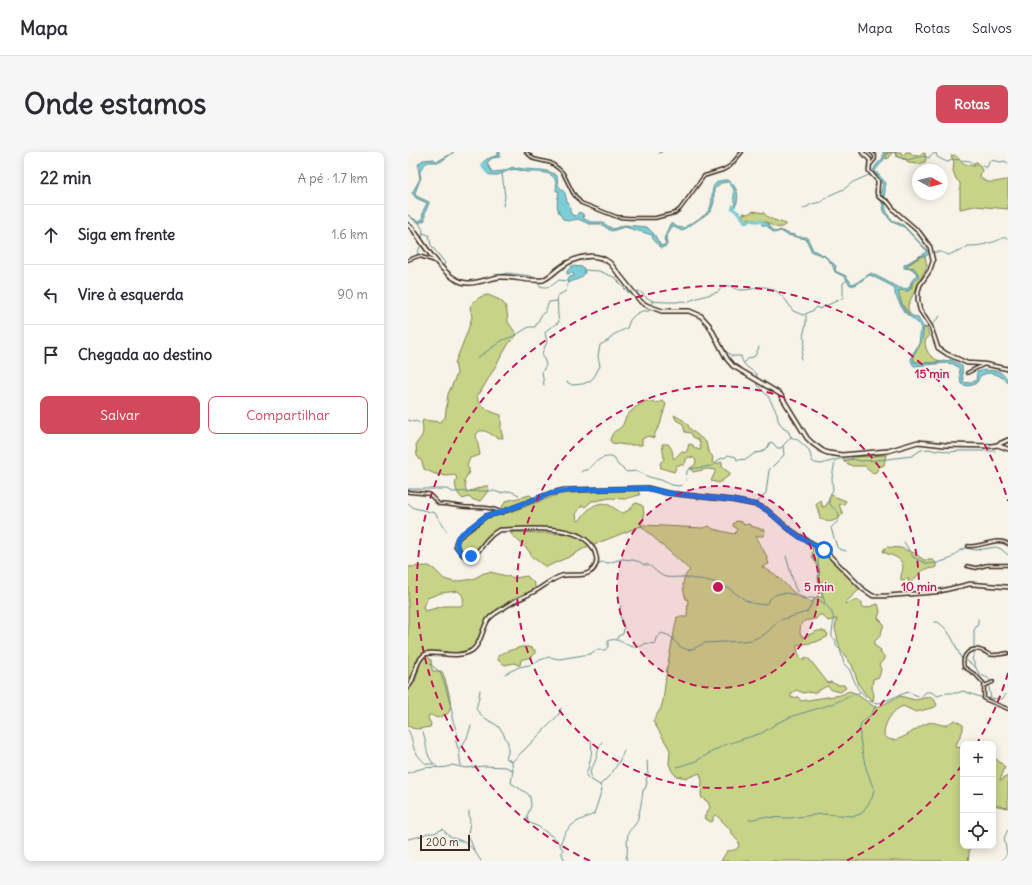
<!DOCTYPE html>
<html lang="pt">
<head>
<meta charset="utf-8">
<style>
  body { margin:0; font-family:Delius,sans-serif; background:#f7f7f7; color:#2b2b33 }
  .controls { position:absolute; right:12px; bottom:12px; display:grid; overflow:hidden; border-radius:8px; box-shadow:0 2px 10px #0003 }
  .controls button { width:36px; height:36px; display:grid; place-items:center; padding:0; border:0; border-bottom:1px solid #e1e1e2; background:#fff; color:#2b2b33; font:20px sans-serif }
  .compass { position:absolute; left:504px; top:12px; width:36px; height:36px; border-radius:50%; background:#fff; box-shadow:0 2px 10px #0003; rotate:98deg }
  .scale { position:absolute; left:12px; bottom:10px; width:50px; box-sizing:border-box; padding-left:4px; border:2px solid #3b2a1e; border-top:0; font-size:11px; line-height:14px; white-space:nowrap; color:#3b2a1e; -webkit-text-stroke:3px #f7f3e8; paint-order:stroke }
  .stop { position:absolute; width:12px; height:12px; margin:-9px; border:3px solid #1a73e8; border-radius:50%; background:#fff }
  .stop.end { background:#1a73e8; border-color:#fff; box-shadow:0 1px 4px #0008 }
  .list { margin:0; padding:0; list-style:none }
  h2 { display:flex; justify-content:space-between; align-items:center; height:52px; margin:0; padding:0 16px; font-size:17px }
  h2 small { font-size:13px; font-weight:400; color:#7c7c81 }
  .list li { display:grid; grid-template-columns:26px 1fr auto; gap:12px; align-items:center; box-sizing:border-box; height:60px; padding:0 16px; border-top:1px solid #e1e1e2 }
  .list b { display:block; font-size:15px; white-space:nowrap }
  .list em { font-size:13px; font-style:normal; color:#7c7c81 }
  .actions { display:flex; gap:8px; padding:12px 16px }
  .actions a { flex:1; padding:9px 0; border:1px solid #d1495b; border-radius:8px; text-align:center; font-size:14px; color:#d1495b }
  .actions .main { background:#d1495b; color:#fff }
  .icon { flex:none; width:22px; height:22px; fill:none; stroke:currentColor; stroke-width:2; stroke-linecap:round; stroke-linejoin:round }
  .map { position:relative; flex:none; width:600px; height:709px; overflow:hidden; border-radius:8px }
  header { display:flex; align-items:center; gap:24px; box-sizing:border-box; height:56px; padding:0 20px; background:#fff; border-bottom:1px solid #e1e1e2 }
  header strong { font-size:19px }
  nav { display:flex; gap:22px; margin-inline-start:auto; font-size:14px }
  .intro { display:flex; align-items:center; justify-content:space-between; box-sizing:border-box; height:96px; padding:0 24px }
  h1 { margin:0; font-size:28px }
  .button { padding:10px 18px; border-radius:8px; background:#d1495b; color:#fff; font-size:14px; font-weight:700 }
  main { display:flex; gap:24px; padding:0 24px }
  aside { flex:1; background:#fff; border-radius:8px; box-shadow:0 2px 10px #0003 }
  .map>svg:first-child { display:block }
  .green { fill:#c7d387; stroke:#817e52; fill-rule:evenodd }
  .water { fill:#7dcdd9; stroke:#638c8e }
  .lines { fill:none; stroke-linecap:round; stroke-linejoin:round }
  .stream { stroke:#638c8e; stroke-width:1 }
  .river { stroke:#7dcdd9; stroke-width:3 }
  .minor-casing { stroke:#3b2a1e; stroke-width:4.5 }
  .tertiary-casing { stroke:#3b2a1e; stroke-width:5.5 }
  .secondary-casing { stroke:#3b2a1e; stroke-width:6 }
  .minor { stroke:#f7f3e8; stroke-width:1.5 }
  .tertiary { stroke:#f7f3e8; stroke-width:2.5 }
  .secondary { stroke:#f7f3e8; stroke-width:3 }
  .route { stroke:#1a73e8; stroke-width:5 }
  .ring { fill:none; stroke:#c2185b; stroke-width:2; stroke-dasharray:7 5 }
  .centre { fill:#c2185b; stroke:#f7f3e8; stroke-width:2 }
  .ring-label { font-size:12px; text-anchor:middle; font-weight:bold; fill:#c2185b; stroke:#f7f3e8; stroke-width:3; stroke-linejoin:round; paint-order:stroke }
</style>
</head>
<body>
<header>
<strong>Mapa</strong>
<nav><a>Mapa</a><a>Rotas</a><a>Salvos</a></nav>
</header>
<div class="intro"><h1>Onde estamos</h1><a class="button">Rotas</a></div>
<main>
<aside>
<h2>22 min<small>A pé · 1.7 km</small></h2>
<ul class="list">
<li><svg class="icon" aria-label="ahead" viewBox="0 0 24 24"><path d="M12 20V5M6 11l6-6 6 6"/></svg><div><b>Siga em frente</b></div><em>1.6 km</em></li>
<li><svg class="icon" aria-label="left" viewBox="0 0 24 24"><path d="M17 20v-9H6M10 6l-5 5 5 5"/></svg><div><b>Vire à esquerda</b></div><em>90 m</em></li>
<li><svg class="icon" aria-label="arrive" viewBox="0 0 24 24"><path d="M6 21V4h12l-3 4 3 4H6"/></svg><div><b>Chegada ao destino</b></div></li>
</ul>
<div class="actions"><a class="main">Salvar</a><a>Compartilhar</a></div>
</aside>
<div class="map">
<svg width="600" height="709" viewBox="0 0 600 709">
  <rect width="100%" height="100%" fill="#f7f3e8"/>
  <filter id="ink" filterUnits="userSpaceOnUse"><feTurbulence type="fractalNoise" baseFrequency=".025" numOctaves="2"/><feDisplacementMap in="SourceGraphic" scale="8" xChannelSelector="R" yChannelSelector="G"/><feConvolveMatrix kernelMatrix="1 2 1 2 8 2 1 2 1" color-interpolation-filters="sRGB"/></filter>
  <g filter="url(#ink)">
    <!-- green -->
    <g class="green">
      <path d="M479 0H493L494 3H496L498 0H502L506 4 517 1 518 7 517 10 511 12 500 11 498 7 489 5 486 0H484L481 6 478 7V1Z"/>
      <path d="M546 3C550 5 551 7 554 10 556 12 564 14 567 14L565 12 567 10H569L574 18 572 24C579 35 590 28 600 28V57L567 54 552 57V31L548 27 545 19 546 10 543 4Z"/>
      <path d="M345 59 356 61C362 69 369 68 378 72 369 81 363 70 354 69 348 68 347 69 341 66L337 69 335 65V61L340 62Z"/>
      <path d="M515 103 517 104 519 114 500 153V157L502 162C494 156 492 147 490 139L492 138 499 139 504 135V130L511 125 510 122 506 116 497 115Z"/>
      <path d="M80 143 92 148 97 153 99 160 100 170 109 183 101 191 72 241 69 242C69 255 83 260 93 263V278L95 286C85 287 81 277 71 279L68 283 72 303 62 306 59 314 61 317V320L56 329C58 333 57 337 59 340L77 334H80L81 338 72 349 66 348 60 345 55 347C49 343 45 332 49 326L47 323 39 324 27 322 16 317 14 310 9 304 8 292C15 282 16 284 14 270L15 268 32 270 37 266 40 242 46 229 49 221 47 211 59 181 64 165 62 155C67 148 71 144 80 143Z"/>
      <path d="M516 175 519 176 521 184 517 189C517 199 522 206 532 209L524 211 506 210 505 203 512 192Z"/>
      <path d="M238 249 248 251 255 249 258 252 253 269V271L247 281 246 286 240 284 234 287V293H218L204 291 202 288C206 276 207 281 214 274 216 272 216 268 218 265 223 258 230 253 238 249Z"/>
      <path d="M266 263 275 268 280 273 282 277 298 290 300 299 305 305 304 310 308 312 314 310V315L323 322 311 331 303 329 308 318 299 317 285 320 282 316 287 313 288 309 286 306 281 305 278 307V309L276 313H269L266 320 253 316 252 311 256 307 254 292H260C264 296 265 300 265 306L266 307 274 299 276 301 279 299 281 292 285 293 286 296 292 298 293 297 291 288 285 285 283 281 277 280 275 272 268 268Z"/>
      <path d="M478 303 476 313 471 315 468 320 465 321 457 314H444L435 309 444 307V305Z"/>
      <path d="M208 338 230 339 232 343C230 343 218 347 217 347 212 347 206 346 202 346 195 347 190 349 184 349L177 355 174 353 168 362 169 368 171 369 173 367C178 358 190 347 201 353 206 355 210 360 215 361L221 358 226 352 229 351 235 354 236 365 233 374 185 393 176 385 167 381 99 376C94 377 89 378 85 382 78 388 63 416 52 397 50 393 50 389 53 385L79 366 102 360 152 342Z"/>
      <path d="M122 343 127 347 93 360 91 359 98 349Z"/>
      <path d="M423 343 438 349 436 352 431 353 435 362C428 370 420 372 412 366L408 352 412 348 414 351V355L418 354Z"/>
      <path d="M328 369 334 370 336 373 341 372 343 374 356 378 357 381 355 384H348L358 403 361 412 354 415C359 418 366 421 370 425 382 436 387 445 404 450L409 444 414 446V443L412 437 416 436 419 431 418 428H416L413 431H411L410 425C415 417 407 411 404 404L405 393 414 396 452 435 451 438 437 451 438 452 448 448 454 450V454L457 456 470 452 472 459 470 466 476 472 472 484 466 490V493L473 498 472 501 476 504V507L471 513 473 517 471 525 465 527 464 536 466 543 465 549 458 543 451 533 444 513 432 497 427 476 429 467 420 469 414 463H411L408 467C397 469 392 467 392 481L395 485C404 483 411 474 420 482L419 485 408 490 389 493C388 497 392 507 396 509L397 505 402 508 420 531 423 530 429 533H436L438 536 432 540 424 538 419 534 406 541 399 540 396 541 388 538 383 542V546L390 545 393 549 433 543 441 539 447 541 468 556 492 544 507 548 521 545 526 547 529 553 527 555 508 560 495 554C484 558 476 571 476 583 487 598 508 574 520 571 526 569 533 574 538 573 541 572 544 569 547 568L555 573V578L547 595 555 596V670L554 671 555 675V694H562L560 709H313L319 699C326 698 331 699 331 690L327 686 321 676 309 664 307 663 305 665V669L303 670 296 666 302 655 300 650 294 646 293 643 294 629 292 621 279 626 268 624 264 619 261 612 262 598 245 569 253 556 255 549 259 516 269 465H279L280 448 278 447C274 436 273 426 282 418L233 374 236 373 295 376 301 374 305 377 326 382 328 380 329 377 325 374V372Z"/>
      <path d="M108 380 164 382 174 386 182 393 163 404 138 415 124 405 121 399 102 381Z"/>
      <path d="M479 395 493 396 506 401 516 408H525L528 411V415C525 417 522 416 518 417 510 420 507 429 500 432L501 427 493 428C492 423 495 420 495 415 495 405 481 403 475 400L476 397Z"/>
      <path d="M21 414 26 417 36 427 46 430 65 427 76 421 82 420 107 426 119 424 126 431 128 438 100 454 83 466 66 497 49 503 17 500 10 509 8 521 0 534V415ZM50 439C56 443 57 449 53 454H36L17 459 15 455 19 446 33 441Z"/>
      <path d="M113 495H121L127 498C128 507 119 505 113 508L112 513H110L106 511 97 513 90 508V504C96 499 105 498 113 495Z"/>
      <path d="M18 503 23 508 24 517 25 519H33L35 521C37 529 48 556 39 562 36 564 32 565 29 566L23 563H21L20 566 23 572 22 575C14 576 7 579 0 574V537C13 529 7 513 18 503Z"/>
      <path d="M585 604 597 615 592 628H595L596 625H600V656L585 653Z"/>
    </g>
    <!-- water -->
    <g class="water">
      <path d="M46 0 32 10H20C14 14 10 19 13 25L7 41 8 44 21 50V51L17 61V68L12 71 7 69 0 63 9 69 14 68 15 59 19 51 8 46 4 41 12 27 10 15 11 11 15 8 26 7 28 9H30Z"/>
      <path d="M90 0H92V5L84 6 79 11 84 20 95 19 105 15 108 17 110 16C123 19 138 15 149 24L150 33 157 41 159 50 162 55V59L164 63 168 64 171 60 175 62 176 67 183 70H193L205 77 216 73 239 75 246 82 253 94 258 92 256 87 262 72H265L269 75 276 76C282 70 297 66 301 58 308 47 297 27 320 28 330 34 334 50 324 57V55L327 52C323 42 331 41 320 30L313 31 306 37V50L303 59 274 79 264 74 258 86 259 92 258 94 253 96 245 87 244 83 217 75 203 79 193 72H181L170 67 160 69 155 67C147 57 149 51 151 39H148C151 19 135 20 121 20 116 20 108 16 103 18 97 19 90 25 83 23 77 22 76 15 74 11L79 7 90 3Z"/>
      <path d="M475 0H477C479 8 471 12 467 19L478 31 476 46 478 58 482 67 495 73 522 101 518 104H512L498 114V115L506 116 510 122 511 125 504 131 502 138C498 140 494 137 490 139L493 150 497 158 500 162 510 166 516 176 515 178C516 187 511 196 505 203L506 210 524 211 543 208 554 214 555 228 557 231 568 229 569 220 577 218 589 219 592 220 600 227V231C593 223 581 217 571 225 571 233 560 236 553 232L551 216 545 212 539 211 506 214 503 209 504 203 511 192 513 176 510 171 496 160 487 142V138L484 134 462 123C454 126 451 135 442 133L437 125 427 120 424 112 416 104 404 100 398 87 379 83 373 79 366 81 359 74 354 73 353 72 360 71 363 77 368 80 372 78 381 82 387 83 390 85H399L405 98 417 104 428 114 427 119 438 124 444 132 448 131 463 121C468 124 475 127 480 130 488 134 492 138 501 136L503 130 509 122 504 117 496 116V113L517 101 519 99 496 75 484 70 479 64 476 59 472 42 475 33 471 26 465 19 468 13 475 6Z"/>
      <path d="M164 114 175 115 177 120C174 128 167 127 161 131L159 129 162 125 166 124V123L164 121 159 122V119Z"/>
    </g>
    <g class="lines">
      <!-- stream -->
      <g class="stream">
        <path d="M487 0C488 2 489 4 491 5 501 13 511 0 521 6L523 3 528 1 529 5 539 10H541L543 7 562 9 567 13 575 14 577 16 579 15 582 8 593 10 596 9 600 11"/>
        <path d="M251 1 254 0"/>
        <path d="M478 2 483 0"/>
        <path d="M94 21 97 45 95 54"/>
        <path d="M395 57 404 52 413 50 422 43 436 37 445 30 461 23"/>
        <path d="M11 71 15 78 14 88"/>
        <path d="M15 81 21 83 23 93 37 111 35 115"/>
        <path d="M526 100H533L541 103 547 100 553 99 560 94C571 94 574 93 585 90 592 89 593 84 600 86"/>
        <path d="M0 107 9 103 13 92"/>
        <path d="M176 118 191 119 208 126 213 133 221 141 231 139 238 145 244 149 257 150H269L274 149 279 150 286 147 310 140C319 127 323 138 334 138 340 138 347 136 353 135 368 134 378 147 385 159L395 163 406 158 409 155 411 157 435 146V131L440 128"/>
        <path d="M38 122 49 132"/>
        <path d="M89 124 99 121 123 124 128 127"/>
        <path d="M129 130 132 134C140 137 145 133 151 128L159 129"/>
        <path d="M525 172 532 164"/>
        <path d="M515 177 521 175"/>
        <path d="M319 200 324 204H333C334 207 334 210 337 213 342 219 348 218 350 227"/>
        <path d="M69 206 95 188 106 184 121 175H127L134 162 137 160 141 150 149 149"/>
        <path d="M393 207 397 188 395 185 398 171V163"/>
        <path d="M336 211 340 207 347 204 351 195"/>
        <path d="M159 230 164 233 175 232 182 229 186 225 192 214 190 204 192 193 201 188 205 183 219 176 222 168 228 162 234 159H241L244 153V148"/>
        <path d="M349 230V233L360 244 369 261 370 268 375 276 380 279 383 285 390 288 401 298 404 309 407 311 413 312 431 307H443L453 309 471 308 504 304 513 298 521 297 528 299 532 298 542 300 551 299H587"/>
        <path d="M136 233 134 220 138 213 134 201 139 190 137 181 140 177 151 170C149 162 150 153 149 144L158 139 160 129"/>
        <path d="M0 268 6 270 8 269 11 271"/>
        <path d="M427 309 424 326 425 338C413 357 432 353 431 366 431 371 425 372 423 376L429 395 431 397 438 399"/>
        <path d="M173 320 176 318H180C185 310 197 302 206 306L210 313 219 320 229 319 241 325 253 328 264 333 270 334 274 333 278 329 279 319 281 317 304 314 312 307 318 305 320 303 328 305 329 308 339 307 347 301 354 300 360 295 362 290 365 291 369 296H373L383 285"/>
        <path d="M0 337H38L45 340 75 339H86L92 341 102 339 111 343"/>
        <path d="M0 351 6 356 27 361 39 380"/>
        <path d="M349 351 358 341 361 318 376 303 375 294"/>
        <path d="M496 390 505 405 519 412 529 411 542 407 551 399 557 396 568 398 588 395 593 397 600 403"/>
        <path d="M411 401 410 412 412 433 417 451"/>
        <path d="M378 404 387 436 391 442"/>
        <path d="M190 411 196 410 200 411 214 407 225 408 232 410 236 413C244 411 247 422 258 425 263 426 268 425 273 425 285 427 300 427 312 432 329 439 338 455 358 452 361 448 365 443 370 442 377 439 390 444 397 446 402 448 397 446 402 446 410 445 421 454 424 461 428 469 423 477 424 485L428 488V494L432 497 436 512 441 517 450 537 463 550 471 551 500 540 513 545 518 540H523L530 544 538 541H549L555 539 575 546"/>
        <path d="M526 470H530C543 479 547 493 553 506H554"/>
        <path d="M209 487 210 484 215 482C218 470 212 470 212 461 212 458 212 456 213 454"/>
        <path d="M566 496V478L570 472V467"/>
        <path d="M566 498V503L564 506C566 511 568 518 572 522 576 526 579 523 583 530"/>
        <path d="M557 507 568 516"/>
        <path d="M22 512 32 520 37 533 44 559V566L49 580 48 590 51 599 53 614"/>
        <path d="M97 522 111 515 126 512 132 508 141 505 151 507 182 502 188 498H197L200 495V489C214 482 222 504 238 491L241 492 247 491 248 486 254 481 262 484 271 494 280 498 287 496 297 491 335 489 344 488 357 482 372 468 399 460 406 448"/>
        <path d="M582 532 581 536 583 546"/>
        <path d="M72 538 71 545 68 557 75 565 90 574 94 579 100 591V601L98 606 104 610"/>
        <path d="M577 546 594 547 600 540"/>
        <path d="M0 578C4 584 4 590 6 597 8 602 14 608 18 612H25"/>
        <path d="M15 580C20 594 16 604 29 615"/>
        <path d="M52 596 59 586 63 574"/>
        <path d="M104 610 143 571 151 562 153 556"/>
        <path d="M104 611 105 618 103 631 120 642 122 645 123 654 119 664 120 670 131 675 148 687 155 698 154 702 157 709"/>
        <path d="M269 615 288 609 316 593 354 581 369 571 385 564 421 553 452 540"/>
        <path d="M0 621C5 619 11 617 16 616 25 614 36 618 44 613L58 616 76 614 98 615 104 618"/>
        <path d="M184 628 182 618C190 610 188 598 194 590"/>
        <path d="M192 633 203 622 211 610 216 599"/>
        <path d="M61 659V663L62 670 60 682 66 698"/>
        <path d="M341 668 354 665 381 666 414 662 447 664 454 661 464 646 466 638 458 616 455 603 452 587V575L453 571 462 564 469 552"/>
        <path d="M0 687 14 684 19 681H26L35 677C43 689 49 685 59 692 66 697 69 703 73 709"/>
        <path d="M152 693C159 672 166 671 186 662L194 637 192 633 180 626 178 623C182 609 185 602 183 588"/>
        <path d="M219 709 218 706C221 697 218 690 220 682 221 677 227 675 229 669 232 659 234 649 235 638L237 637 239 631 238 628 240 623 239 609"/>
        <path d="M594 709 599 702C598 691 593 689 600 678"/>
      </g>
      <!-- river -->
      <g class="river">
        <path d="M76 11 75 12V15L79 20"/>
        <path d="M325 54V57L332 62 337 70 343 68 346 69H353L357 72"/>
      </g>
      <defs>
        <g id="minor">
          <path d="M118 0 126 7 143 11 151 17 155 21 165 41 173 51 209 65 221 66H247L267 61 272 57 296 24 315 18 322 14 334 0"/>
          <path d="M462 13 467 7V4L463 0"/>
          <path d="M0 108 11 104 27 109"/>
          <path d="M559 221 575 213"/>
          <path d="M0 340 21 342 31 352C40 352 48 354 57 355 73 356 78 354 94 360"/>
          <path d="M560 394C573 396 589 384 600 392"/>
          <path d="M559 414 568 416 579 413H600"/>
          <path d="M585 530 576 534V547L600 557"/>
          <path d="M577 533 568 523 556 515C553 502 563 494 575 499 578 500 580 503 584 503 589 503 595 502 600 501"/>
        </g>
        <g id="tertiary">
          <path d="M454 0 462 8 461 19 470 29 469 41 471 45 480 50 487 59 511 80 522 95 525 109 522 118 512 133 510 140V149L512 158 523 175 530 196 539 202 559 211 576 212 600 217"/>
          <path d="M589 293 600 297"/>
          <path d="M0 535C8 527 6 510 16 503 24 497 47 508 63 499 73 493 74 477 80 468 84 462 92 459 97 455 107 448 119 444 129 438 137 433 144 427 153 424 162 421 173 426 182 420 187 417 190 410 188 404 181 369 118 377 91 378 86 381 82 384 78 389 72 396 67 408 55 403L48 394V391L50 386 78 364 94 360 143 341 156 338 240 336 259 341 323 348 349 353 358 357 381 377 393 385 416 398 456 438 465 444H477L528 440 562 432 600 435"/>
        </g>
        <path id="secondary" d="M0 73 5 77C16 93 39 132 61 131 72 131 81 126 92 125 106 124 121 130 135 128 142 125 147 119 153 115 167 105 187 99 202 111L233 150 240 154 254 159H281L293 164 301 173 319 207 325 214 372 242 399 286 404 291 415 299 420 301 434 303 480 299 510 290 537 293 584 294 589 293 600 288"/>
      </defs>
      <!-- minor casing -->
      <use href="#minor" class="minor-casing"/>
      <!-- tertiary casing -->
      <use href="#tertiary" class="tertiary-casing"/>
      <!-- secondary casing -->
      <use href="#secondary" class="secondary-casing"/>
      <!-- minor -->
      <use href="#minor" class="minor"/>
      <!-- tertiary -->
      <use href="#tertiary" class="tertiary"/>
      <!-- secondary -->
      <use href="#secondary" class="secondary"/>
    </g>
  </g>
  <g class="lines" filter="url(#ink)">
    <!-- route -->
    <path class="route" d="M63 404C52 404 45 394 51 384L78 364 91 361 143 341 165 338 238 336 260 341 323 348 349 353 360 359 377 374 393 386 416 398"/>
  </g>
  <!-- distance rings -->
  <circle cx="310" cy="435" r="101" fill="#c2185b" fill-opacity=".12"/>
  <g class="ring">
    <circle cx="310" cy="435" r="101"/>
    <circle cx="310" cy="435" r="201"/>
    <path d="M600 521A302 302 0 0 1 569 591M554 613A302 302 0 0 1 438 709M182 709A302 302 0 1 1 600 349"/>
  </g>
  <circle cx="310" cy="435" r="6" class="centre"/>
  <g class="ring-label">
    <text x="524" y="226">15 min</text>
    <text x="411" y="439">5 min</text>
    <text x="511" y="439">10 min</text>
  </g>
</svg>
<div class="controls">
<button>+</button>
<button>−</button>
<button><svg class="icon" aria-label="locate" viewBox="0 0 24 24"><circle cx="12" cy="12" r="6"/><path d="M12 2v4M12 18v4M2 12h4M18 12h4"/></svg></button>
</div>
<svg class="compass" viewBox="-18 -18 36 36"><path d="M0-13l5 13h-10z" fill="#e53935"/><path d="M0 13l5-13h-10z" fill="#7c7c81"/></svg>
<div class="scale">200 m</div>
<div class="stop" style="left:416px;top:398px"></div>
<div class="stop end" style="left:63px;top:404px"></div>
</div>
</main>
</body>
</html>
